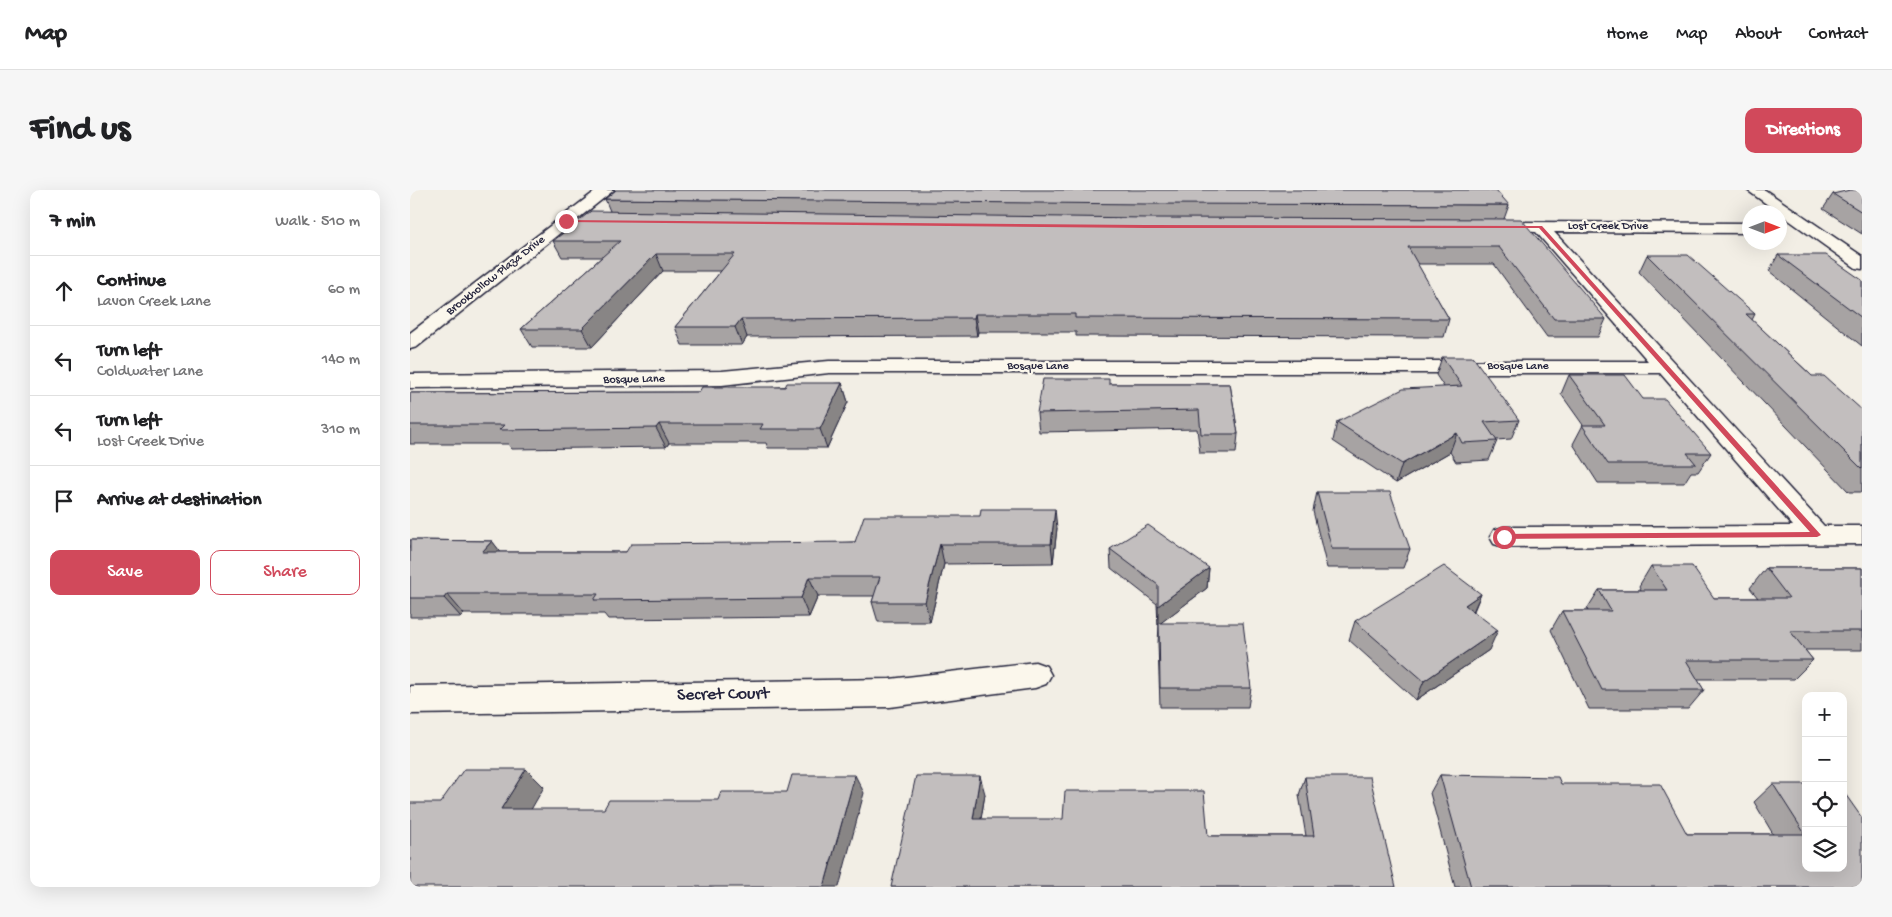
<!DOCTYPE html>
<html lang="en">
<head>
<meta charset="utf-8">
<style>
  body { margin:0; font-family:"Gochi Hand",sans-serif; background:#f6f6f6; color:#202124 }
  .controls { position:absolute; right:15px; bottom:15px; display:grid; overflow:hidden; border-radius:10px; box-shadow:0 5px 20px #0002 }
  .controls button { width:45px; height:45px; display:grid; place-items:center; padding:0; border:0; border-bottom:1px solid #e0e0e0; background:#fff; color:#202124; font:25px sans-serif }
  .compass { position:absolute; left:1332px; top:15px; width:45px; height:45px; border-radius:50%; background:#fff; box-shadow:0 5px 20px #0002; rotate:90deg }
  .stop { position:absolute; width:15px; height:15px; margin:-11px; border:4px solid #d1495b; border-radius:50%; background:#fff }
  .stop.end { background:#d1495b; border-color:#fff; box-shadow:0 1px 5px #0008 }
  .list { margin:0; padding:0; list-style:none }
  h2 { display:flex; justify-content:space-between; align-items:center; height:65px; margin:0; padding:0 20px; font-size:21px }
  h2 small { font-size:16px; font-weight:400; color:#757577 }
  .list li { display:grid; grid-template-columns:32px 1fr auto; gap:15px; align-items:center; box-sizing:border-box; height:70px; padding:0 20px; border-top:1px solid #e0e0e0 }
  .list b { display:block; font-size:19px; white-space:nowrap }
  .list p { margin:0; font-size:16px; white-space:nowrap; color:#757577 }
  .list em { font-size:16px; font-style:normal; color:#757577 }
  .actions { display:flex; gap:10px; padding:15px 20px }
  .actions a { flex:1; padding:11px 0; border:1px solid #d1495b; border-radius:10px; text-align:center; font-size:18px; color:#d1495b }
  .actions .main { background:#d1495b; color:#fff }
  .icon { flex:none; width:28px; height:28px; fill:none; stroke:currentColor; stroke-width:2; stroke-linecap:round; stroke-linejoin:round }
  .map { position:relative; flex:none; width:1452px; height:697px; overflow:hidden; border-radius:10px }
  header { display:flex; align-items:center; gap:30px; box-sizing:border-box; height:70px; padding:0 25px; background:#fff; border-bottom:1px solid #e0e0e0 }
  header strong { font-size:24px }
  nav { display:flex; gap:28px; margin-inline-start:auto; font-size:18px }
  .intro { display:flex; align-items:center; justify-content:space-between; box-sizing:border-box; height:120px; padding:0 30px }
  h1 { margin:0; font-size:35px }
  .button { padding:12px 22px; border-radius:10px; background:#d1495b; color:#fff; font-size:18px; font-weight:700 }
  main { display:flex; gap:30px; padding:0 30px }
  aside { flex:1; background:#fff; border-radius:10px; box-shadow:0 5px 20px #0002 }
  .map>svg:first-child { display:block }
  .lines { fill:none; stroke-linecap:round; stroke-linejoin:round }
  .street-casing { stroke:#22223b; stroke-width:3 }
  .secondary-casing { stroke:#22223b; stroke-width:3 }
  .street { fill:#fbf7ec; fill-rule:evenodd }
  .secondary { fill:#fbf7ec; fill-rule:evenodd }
  .wall { fill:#a7a3a3; stroke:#22223b }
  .shaded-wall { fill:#888585; stroke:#22223b }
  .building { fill:#c2bebe; stroke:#22223b }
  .route { fill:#d1495b }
  .labels { text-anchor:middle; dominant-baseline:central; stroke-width:4.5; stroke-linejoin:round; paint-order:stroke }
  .far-street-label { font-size:12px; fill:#22223b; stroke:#fbf7ec }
  .near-street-label { font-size:18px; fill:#22223b; stroke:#fbf7ec }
</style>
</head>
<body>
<header>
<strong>Map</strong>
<nav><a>Home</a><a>Map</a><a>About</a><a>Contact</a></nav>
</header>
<div class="intro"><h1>Find us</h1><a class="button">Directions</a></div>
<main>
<aside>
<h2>7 min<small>Walk · 510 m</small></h2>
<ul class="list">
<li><svg class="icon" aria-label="ahead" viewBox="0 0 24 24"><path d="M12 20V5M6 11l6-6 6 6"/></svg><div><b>Continue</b><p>Lavon Creek Lane</p></div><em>60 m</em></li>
<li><svg class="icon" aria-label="left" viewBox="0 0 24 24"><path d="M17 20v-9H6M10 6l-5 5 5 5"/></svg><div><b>Turn left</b><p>Coldwater Lane</p></div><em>140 m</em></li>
<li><svg class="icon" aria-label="left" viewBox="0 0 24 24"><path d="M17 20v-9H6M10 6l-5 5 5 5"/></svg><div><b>Turn left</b><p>Lost Creek Drive</p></div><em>310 m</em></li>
<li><svg class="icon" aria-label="arrive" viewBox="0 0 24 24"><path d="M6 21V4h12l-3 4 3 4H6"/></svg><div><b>Arrive at destination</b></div></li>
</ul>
<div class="actions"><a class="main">Save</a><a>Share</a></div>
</aside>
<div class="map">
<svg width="1452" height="697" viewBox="0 0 1452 697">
  <rect width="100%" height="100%" fill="#f2eee5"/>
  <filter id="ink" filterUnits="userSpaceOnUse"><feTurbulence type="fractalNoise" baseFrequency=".02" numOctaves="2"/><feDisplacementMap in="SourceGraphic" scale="10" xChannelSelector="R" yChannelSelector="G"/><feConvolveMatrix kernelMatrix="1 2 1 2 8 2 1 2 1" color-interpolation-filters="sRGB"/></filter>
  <g filter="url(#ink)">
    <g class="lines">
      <defs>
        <g id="street">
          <path d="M1337 0H1355L1452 66V79L1446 78Z"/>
          <path d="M1081 32 1340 33V43L1144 42 1414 336H1452V354L1094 357 1084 354 1080 347 1084 340 1094 337 1383 336 1250 183H419L312 195 0 198V184L312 181 419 171H1238L1126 42 1075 40 1073 37Z"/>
          <path d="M625 472 636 476 641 485 636 494 625 498 480 517 0 524V496L480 489Z"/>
        </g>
        <path id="secondary" d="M187 0H204L7 157 0 159V143Z"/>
      </defs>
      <!-- street casing -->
      <use href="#street" class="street-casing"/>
      <!-- secondary casing -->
      <use href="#secondary" class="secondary-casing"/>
      <!-- street -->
      <use href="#street" class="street"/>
      <!-- secondary -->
      <use href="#secondary" class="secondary"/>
    </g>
    <!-- wall -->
    <g class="wall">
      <path d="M1452 0V44L1413 19 1423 4Z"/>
      <path d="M195 9 1099 15 1094 29 1196 129 1188 147H1137L1084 74H1007L1039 129 1034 147 666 146V142H568L567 146 337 147 332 155H272L265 137 311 81H253L182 157H122L111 139 192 67H152L143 51 200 21Z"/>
      <path d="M1237 65 1345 124 1342 130 1402 186 1452 220V302H1439L1229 82Z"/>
      <path d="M1368 65 1452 90V156L1359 81Z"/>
      <path d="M1032 167 1109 230 1101 249 1086 250 1087 251 1079 270 1046 272 1040 262 986 293 923 251 927 232 1034 197 1026 185Z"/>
      <path d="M1159 185 1233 209 1301 263 1288 282H1281L1274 293H1188L1163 254 1173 235 1151 204Z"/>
      <path d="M432 193 438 212 417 258H358L356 253H259L256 257 102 259 98 254H0V203L289 202Z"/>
      <path d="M700 194H820L828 244 826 263H790L787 239 629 242 627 223Z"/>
      <path d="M907 302 1000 359 993 378H917L903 321Z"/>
      <path d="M647 338 643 373 534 374 520 432H468L462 412 464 406H408L399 427 198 429 194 424H54L51 427H0V350L82 351 90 362H216L445 352Z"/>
      <path d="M700 359 799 378 797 398 750 433 841 498 838 517H750L748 453 749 434 748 435 747 414 701 378Z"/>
      <path d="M1241 376 1304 408H1348L1340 398 1356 378H1452V460H1395L1403 470 1384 489H1287L1294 500 1278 519H1179L1141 440 1152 421H1178L1177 419 1189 400H1231L1229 396Z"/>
      <path d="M1071 404 1064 421 1079 460 1006 510 939 450 945 431Z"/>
      <path d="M1030 585 1151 594 1277 644H1363L1344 612 1363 594 1452 697H1045L1020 603Z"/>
      <path d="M895 587 986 697H481L575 604 571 629 798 646H896L889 605Z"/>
    </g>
    <!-- shaded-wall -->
    <g class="shaded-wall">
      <path d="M246 64 253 81 182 157 172 139Z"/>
      <path d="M565 124 568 142 567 146 564 128Z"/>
      <path d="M331 129 337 147 332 155 325 137Z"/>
      <path d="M432 193 438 212 417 258 410 239Z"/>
      <path d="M249 234 259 253 256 257 246 238Z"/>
      <path d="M1047 243 1040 262 986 293 992 274Z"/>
      <path d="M645 319 647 338 643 373 641 354Z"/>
      <path d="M82 351 97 370 72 362Z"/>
      <path d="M530 354 534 374 520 432 515 412Z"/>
      <path d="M799 378 797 398 748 435V416Z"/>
      <path d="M399 387 408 406 399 427 391 408Z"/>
      <path d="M37 404 54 424 51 427 34 408Z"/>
      <path d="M1071 404 1062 424 1055 415Z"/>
      <path d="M1088 440 1079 460 1006 510 1014 491Z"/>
      <path d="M116 579 134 597 111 637 91 619Z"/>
      <path d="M445 585 454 603 429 697H414Z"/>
      <path d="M570 586 575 604 568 647 563 629Z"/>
    </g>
    <!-- building -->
    <g class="building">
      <path d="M206 0H1086L1099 15 736 14 195 9Z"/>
      <path d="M1440 0H1452V22L1423 4Z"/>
      <path d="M181 21 736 28 1111 29 1196 129H1144L1089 57H998L1039 129 665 128V124H565L564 128 331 129 325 137H265L325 64H246L172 139H111L210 51H143Z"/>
      <path d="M1237 65H1278L1345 124H1336L1402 186H1414L1452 220V279Z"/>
      <path d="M1368 65H1416L1452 90V128Z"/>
      <path d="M1032 167H1063L1109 230 1074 232 1087 251 1052 253 1047 243 992 274 927 232 993 199 1052 196Z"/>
      <path d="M1159 185H1215L1233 209H1255L1301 263H1277L1286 274H1198L1172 235H1195Z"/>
      <path d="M633 189H699V194H820L828 244H791L789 220 627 223Z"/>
      <path d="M377 193H432L410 239H350L353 234H249L246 238 89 240 94 235H0V203L289 202 292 197H375Z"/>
      <path d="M907 302H980L1000 359H922Z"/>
      <path d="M571 319H645L641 354H530L515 412H462L470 387H399L391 408 184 410 188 404H37L34 408H0V350L82 351 72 362H216L221 354 445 352 454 326H570Z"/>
      <path d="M738 335 799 378 748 416V395L700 359Z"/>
      <path d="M1034 376 1071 404 1055 415 1088 440 1014 491 945 431Z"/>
      <path d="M1241 376H1282L1304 408H1379L1356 378H1452V441H1380L1403 470H1276L1294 500H1192L1152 421H1201L1189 400H1257Z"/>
      <path d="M749 433H833L841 498H750Z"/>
      <path d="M54 579H116L91 619H194L199 610H308L311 602H377L382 585H445L414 697H0V613H30Z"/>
      <path d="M1030 585 1148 587 1151 594H1250L1277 644H1395L1363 594H1396V678H1433V601L1452 628V697H1061Z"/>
      <path d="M506 586H570L563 629H653L655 601H794L798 646H904L895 587H960L986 697H481Z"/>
    </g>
  </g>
  <!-- route -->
  <path class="route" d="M156 30 736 35 1132 36 1411 345 1407 347 1091 349 1090 347 1094 344 1400 342 1129 38H736L154 32Z"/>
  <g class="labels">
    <!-- far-street labels -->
    <g class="far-street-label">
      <text x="1198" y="37">Lost Creek Drive</text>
      <text transform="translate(86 86) rotate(-38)">Brookhollow Plaza Drive</text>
      <text x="628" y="177">Bosque Lane</text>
      <text x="1108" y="177">Bosque Lane</text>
      <text transform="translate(224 190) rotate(-1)">Bosque Lane</text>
    </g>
    <!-- near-street labels -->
    <g class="near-street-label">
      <text transform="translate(313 505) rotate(-1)">Secret Court</text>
    </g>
  </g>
</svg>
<div class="controls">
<button>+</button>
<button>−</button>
<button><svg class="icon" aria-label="locate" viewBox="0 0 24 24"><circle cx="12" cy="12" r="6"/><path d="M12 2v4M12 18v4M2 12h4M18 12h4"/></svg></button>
<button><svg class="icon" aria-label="layers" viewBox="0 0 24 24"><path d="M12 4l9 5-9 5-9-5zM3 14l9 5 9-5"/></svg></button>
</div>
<svg class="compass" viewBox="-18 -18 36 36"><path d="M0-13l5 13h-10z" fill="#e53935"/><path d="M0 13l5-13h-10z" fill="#757577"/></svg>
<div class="stop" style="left:1094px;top:347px"></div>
<div class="stop end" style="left:156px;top:31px"></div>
</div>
</main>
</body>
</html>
